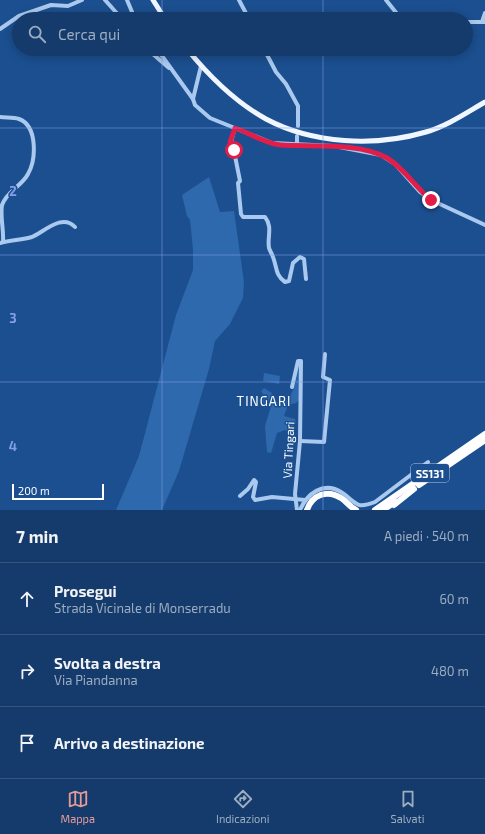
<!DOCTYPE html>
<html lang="it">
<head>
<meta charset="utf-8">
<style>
  body { margin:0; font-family:"Exo 2",sans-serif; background:#1d4271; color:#f1f3f6 }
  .scale { position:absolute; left:12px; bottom:10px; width:92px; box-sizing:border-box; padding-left:4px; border:2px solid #fff; border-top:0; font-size:11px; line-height:14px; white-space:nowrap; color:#fff; -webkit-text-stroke:3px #1b4f8f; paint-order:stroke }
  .stop { position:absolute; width:12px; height:12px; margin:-9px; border:3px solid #e11d48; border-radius:50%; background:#fff }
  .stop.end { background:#e11d48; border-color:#fff; box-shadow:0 1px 4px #0008 }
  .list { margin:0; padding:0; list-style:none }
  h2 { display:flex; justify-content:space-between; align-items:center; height:52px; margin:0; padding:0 16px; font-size:17px }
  h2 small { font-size:13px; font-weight:400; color:#9dadc1 }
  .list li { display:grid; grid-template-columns:26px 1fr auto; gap:12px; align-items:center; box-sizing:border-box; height:72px; padding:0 16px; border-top:1px solid #33557e }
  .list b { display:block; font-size:15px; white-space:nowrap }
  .list p { margin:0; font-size:13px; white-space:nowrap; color:#9dadc1 }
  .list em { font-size:13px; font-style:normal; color:#9dadc1 }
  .icon { flex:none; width:22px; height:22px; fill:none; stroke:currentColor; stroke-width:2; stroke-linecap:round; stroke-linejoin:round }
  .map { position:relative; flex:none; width:485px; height:510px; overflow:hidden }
  .search { position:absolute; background:#143b6b; box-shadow:0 2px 10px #0003; left:12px; right:12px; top:12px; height:44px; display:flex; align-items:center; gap:10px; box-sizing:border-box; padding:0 14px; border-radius:22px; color:#9dadc1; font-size:15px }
  .sheet { height:268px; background:#143b6b }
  nav { display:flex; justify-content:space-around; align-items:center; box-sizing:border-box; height:56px; border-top:1px solid #33557e; background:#143b6b; font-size:11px; color:#9dadc1 }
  nav a { display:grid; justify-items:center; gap:2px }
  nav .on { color:#e69b98 }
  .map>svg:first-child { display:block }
  .green { fill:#2e69ad }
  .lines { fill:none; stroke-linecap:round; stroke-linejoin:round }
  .minor { stroke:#a9c9ee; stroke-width:4 }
  .major { stroke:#f0f6ff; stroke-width:5 }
  .highway { stroke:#fff; stroke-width:6 }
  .route { stroke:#e11d48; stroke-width:5 }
  .grid { fill:none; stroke:#839eea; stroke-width:1; stroke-opacity:0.55 }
  .labels { text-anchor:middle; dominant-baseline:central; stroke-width:3; stroke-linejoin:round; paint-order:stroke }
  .shield { fill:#1b4f8f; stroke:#bbcadd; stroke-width:1 }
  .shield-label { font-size:11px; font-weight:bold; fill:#fff }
  .street-label { font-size:12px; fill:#fff; stroke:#1b4f8f }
  .neighbourhood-label { font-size:13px; letter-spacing:1px; fill:#fff; stroke:#1b4f8f }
  .grid-label { font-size:13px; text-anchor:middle; font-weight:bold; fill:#839eea; stroke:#1b4f8f; stroke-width:3; stroke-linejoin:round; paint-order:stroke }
</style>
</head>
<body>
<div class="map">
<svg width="485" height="510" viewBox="0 0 485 510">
  <rect width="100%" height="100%" fill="#1b4f8f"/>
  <!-- green -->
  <g class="green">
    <path d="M209 177 220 212 234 211 244 282 243 298 230 324 215 341 209 369 179 471 162 510H116L139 456 176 315 193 270V250L190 220 187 216 182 195Z"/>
    <path d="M299 367V400L296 403 288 405 284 416 295 419 296 423 293 426 294 431 288 432 285 430 277 433 272 450 271 453 267 452 265 426 271 406 269 404 259 402 260 399 265 397 261 391 264 388 272 393 271 398 280 404C294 399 296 380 299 367Z"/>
    <path d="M264 373 280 376 279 384 263 381Z"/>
  </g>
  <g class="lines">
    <!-- minor -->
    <g class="minor">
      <path d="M105 0 122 19"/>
      <path d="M127 0 135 19"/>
      <path d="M239 0 249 19"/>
      <path d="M386 0 398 15 430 19"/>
      <path d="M466 22H485"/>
      <path d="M482 22 485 13"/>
      <path d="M0 29 19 16 51 5 68 6 82 0"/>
      <path d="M147 49 169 68"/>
      <path d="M157 49 193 99"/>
      <path d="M264 49 276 72 286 84 298 106V126"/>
      <path d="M201 66 193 99 195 105 210 118 272 143 334 146 381 155 395 164 420 192 431 200 485 225"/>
      <path d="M0 117C5 118 13 117 19 119 38 126 36 160 28 174 22 186 7 191 2 205 0 217 4 230 3 242"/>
      <path d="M235 128 230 145 233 146 240 181 238 183 241 214 243 217H265C273 227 267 237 269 248 270 251 272 254 273 257 277 267 275 275 285 282L289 281 293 263 300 257 304 259 306 279"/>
      <path d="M297 144V136"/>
      <path d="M0 243C10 240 22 240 32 237 44 232 62 213 75 227"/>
      <path d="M292 387 298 361H301L300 441 295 494 297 510"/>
      <path d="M300 441 324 442 330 380 323 377 325 354"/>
      <path d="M240 496 248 489 254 480 256 482 253 497 255 500 272 497 305 500"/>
      <path d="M300 510C307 494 323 481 341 492 348 496 352 502 359 505 365 506 370 504 375 502L428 462"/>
    </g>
    <!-- major -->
    <g class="major">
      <path d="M153 0 165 19"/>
      <path d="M187 49C209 76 235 102 266 119 313 144 375 147 426 132 447 126 466 113 485 102"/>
    </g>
    <!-- highway -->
    <g class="highway">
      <path d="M419 485 485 440"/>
      <path d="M394 505 414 489"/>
      <path d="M307 510C312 495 327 489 341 498 346 501 350 507 356 510"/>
      <path d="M375 510 485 434"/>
      <path d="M383 510 395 502"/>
    </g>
  </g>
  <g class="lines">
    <!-- route -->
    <path class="route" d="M234 150 230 142 235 128C250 133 265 144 281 145 311 147 360 142 387 158 404 168 416 188 431 200"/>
  </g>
  <!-- grid -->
  <path class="grid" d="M162 0V19M323 0V19M162 49V510M323 49V510M0 128H485M0 255H485M0 382H485"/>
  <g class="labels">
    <!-- shield labels -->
    <rect class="shield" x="411" y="464" width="38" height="18" rx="3"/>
    <g class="shield-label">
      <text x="430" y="473">SS131</text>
    </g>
    <!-- street labels -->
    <g class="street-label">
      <text transform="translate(288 450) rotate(-87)">Via Tingari</text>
    </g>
    <!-- neighbourhood labels -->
    <g class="neighbourhood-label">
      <text x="264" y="401">TINGARI</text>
    </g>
  </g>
  <g class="grid-label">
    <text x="13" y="196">2</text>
    <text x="13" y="323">3</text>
    <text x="13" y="451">4</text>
  </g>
</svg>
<div class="scale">200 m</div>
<div class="stop" style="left:234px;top:150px"></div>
<div class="stop end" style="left:431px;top:200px"></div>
<div class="search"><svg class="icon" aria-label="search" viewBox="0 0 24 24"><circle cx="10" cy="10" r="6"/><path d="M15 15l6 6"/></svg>Cerca qui</div>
</div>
<section class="sheet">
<h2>7 min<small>A piedi · 540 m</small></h2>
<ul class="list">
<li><svg class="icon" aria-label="ahead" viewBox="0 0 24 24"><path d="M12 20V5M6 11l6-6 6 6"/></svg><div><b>Prosegui</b><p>Strada Vicinale di Monserradu</p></div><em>60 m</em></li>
<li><svg class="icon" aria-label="right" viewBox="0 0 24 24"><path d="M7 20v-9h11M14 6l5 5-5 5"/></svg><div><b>Svolta a destra</b><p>Via Piandanna</p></div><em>480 m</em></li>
<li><svg class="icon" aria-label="arrive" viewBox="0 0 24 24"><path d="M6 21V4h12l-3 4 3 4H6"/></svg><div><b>Arrivo a destinazione</b></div></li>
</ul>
</section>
<nav>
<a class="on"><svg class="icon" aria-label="map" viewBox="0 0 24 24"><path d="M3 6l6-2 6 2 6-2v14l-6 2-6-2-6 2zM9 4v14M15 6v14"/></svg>Mappa</a>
<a><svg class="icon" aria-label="directions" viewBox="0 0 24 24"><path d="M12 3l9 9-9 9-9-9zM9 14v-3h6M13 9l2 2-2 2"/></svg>Indicazioni</a>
<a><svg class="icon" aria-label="saved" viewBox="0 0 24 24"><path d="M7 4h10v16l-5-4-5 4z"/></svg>Salvati</a>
</nav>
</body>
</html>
